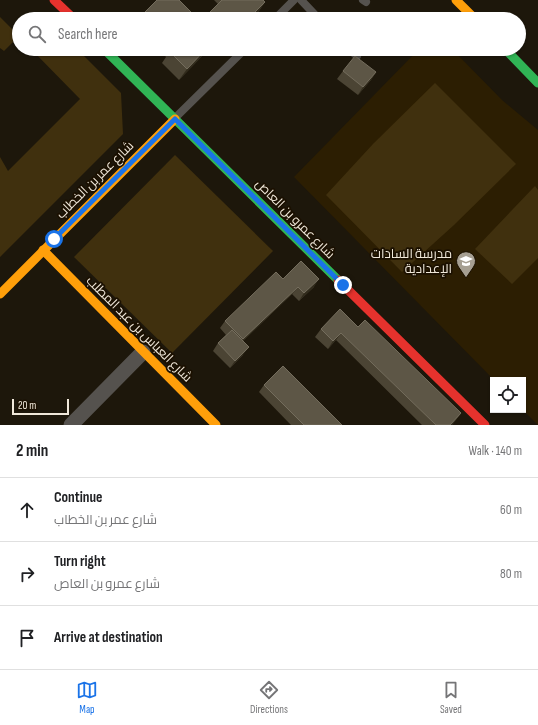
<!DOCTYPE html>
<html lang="en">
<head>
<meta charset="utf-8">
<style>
  body { margin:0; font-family:"Sofia Sans Condensed",Cairo,sans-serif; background:#f2f2f2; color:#202124 }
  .controls { position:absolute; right:12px; bottom:12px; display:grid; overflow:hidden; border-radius:0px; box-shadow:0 1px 3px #0004 }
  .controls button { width:36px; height:36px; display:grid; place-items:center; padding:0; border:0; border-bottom:1px solid #e0e0e0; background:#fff; color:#202124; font:20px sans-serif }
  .scale { position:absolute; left:12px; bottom:10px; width:57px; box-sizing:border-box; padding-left:4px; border:2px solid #f0e8da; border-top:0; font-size:11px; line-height:14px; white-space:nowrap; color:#f0e8da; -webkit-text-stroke:3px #1b1000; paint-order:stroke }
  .stop { position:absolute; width:12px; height:12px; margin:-9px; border:3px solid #1a73e8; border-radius:50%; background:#fff }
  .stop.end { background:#1a73e8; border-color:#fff; box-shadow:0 1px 4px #0008 }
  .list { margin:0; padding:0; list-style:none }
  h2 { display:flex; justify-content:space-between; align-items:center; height:52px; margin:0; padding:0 16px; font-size:17px }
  h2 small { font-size:13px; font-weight:400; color:#757577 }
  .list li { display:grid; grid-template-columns:26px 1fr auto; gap:12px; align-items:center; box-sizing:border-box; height:64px; padding:0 16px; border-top:1px solid #e0e0e0 }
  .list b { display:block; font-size:15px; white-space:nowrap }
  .list p { margin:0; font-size:13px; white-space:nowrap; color:#757577 }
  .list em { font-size:13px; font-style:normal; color:#757577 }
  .icon { flex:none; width:22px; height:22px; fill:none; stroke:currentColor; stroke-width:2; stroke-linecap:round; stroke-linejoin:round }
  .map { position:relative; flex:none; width:538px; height:425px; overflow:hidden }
  .search { position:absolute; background:#fff; box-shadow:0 1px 3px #0004; left:12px; right:12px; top:12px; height:44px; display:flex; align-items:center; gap:10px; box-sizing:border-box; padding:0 14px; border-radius:22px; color:#757577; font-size:15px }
  .sheet { height:244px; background:#fff }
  nav { display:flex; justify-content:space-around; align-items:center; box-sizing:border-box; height:56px; border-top:1px solid #e0e0e0; background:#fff; font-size:11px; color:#757577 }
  nav a { display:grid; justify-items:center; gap:2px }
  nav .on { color:#1a73e8 }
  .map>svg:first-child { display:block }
  .built { fill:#2c1e02 }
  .green { fill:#40300e }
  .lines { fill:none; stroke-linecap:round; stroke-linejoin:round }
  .lane { stroke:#55524e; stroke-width:8 }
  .street { stroke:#55524e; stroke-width:15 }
  .fast { stroke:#30b455; stroke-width:9 }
  .slow { stroke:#ff9f0a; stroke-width:9 }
  .jam { stroke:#e5322d; stroke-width:9 }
  .wall { fill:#4b4434 }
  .shaded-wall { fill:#312b1c }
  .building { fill:#5d5646; stroke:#746d5d }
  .route { stroke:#1a73e8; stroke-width:5 }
  .labels { text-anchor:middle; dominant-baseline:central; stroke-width:3.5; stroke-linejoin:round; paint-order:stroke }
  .street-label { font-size:13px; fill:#f0e8da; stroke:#1b1000 }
  .poi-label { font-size:13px; fill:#f0e8da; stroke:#1b1000; text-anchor:end }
</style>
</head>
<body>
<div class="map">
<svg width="538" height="425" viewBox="0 0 538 425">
  <rect width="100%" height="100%" fill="#1d170b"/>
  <!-- built -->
  <path class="built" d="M419 49H452L502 100 538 130V425L523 410V380H494L294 177Z"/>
  <!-- green -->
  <g class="green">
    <path d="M0 17 19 36 4 51 0 48Z"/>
    <path d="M31 49H77L121 93 123 134 0 257V157L8 171 80 99Z"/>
    <path d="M435 83 516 164 454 225 402 272 326 195 373 144Z"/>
    <path d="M175 155 273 251 172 353 74 257Z"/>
    <path d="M535 186 538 190V258L512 284 475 249Z"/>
  </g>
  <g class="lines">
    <!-- lane -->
    <g class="lane">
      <path d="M301 0 319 19"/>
      <path d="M363 0 366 2"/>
      <path d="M130 19 132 17"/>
      <path d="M275 19 294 0"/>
      <path d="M349 49 357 56"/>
      <path d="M175 118 245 49"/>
    </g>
    <!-- street -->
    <path class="street" d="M71 425 143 352"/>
    <!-- fast -->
    <g class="fast">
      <path d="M104 49 338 280"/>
      <path d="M505 49 538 83"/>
    </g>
    <!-- slow -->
    <g class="slow">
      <path d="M456 0 475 19"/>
      <path d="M43 250 216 425"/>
      <path d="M0 294 175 119"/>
    </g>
    <!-- jam -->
    <g class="jam">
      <path d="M54 0 74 19"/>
      <path d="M338 280 485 425"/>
    </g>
  </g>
  <!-- wall -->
  <g class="wall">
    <path d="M214 0H263L265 2 257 14 252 19H203L218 4Z"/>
    <path d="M143 14 198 19H140Z"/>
    <path d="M159 49H209L179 80 162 63 166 57Z"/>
    <path d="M343 71 376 72 371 80 358 95 337 79Z"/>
    <path d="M283 279 314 287 299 301 292 294 243 341V355L230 368 213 351 218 343 226 335 220 328 225 321Z"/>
    <path d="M358 327 461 413 452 425H422L336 340 328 349 315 337 321 329Z"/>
    <path d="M264 385 342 425H291L259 392Z"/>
  </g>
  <!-- shaded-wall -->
  <g class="shaded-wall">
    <path d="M265 2 257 14 252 19H248Z"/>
    <path d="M206 49H209L179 80 187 69Z"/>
    <path d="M376 72 371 80 358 95 363 87Z"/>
    <path d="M319 279 314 287 299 301 304 293Z"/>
    <path d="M298 287 292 294 237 347 243 339Z"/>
    <path d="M341 333 336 340 328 349 333 341Z"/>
    <path d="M249 347 243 355 230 368 235 361Z"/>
    <path d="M461 413 452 425H450Z"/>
  </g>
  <!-- building -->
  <g class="building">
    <path d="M157 0H179L198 19H148L143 14Z"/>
    <path d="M222 0H263L265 2 248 19H245L240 14 236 19H203Z"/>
    <path d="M172 49H206L187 69 170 52Z"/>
    <path d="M355 56 376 72 363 87 343 71Z"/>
    <path d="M301 261 319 279 304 293 298 287 243 339 225 321 276 272 283 279Z"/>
    <path d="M340 309 358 327 365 320 461 413 450 425H436L341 333 333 341 321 329Z"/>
    <path d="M232 330 249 347 235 361 218 343Z"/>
    <path d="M283 366 342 425H304L264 385Z"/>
  </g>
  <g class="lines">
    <!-- route -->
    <path class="route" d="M54 239 175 119 343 285"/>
  </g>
  <!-- icons -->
  <defs>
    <symbol id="school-pin" viewBox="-11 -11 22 30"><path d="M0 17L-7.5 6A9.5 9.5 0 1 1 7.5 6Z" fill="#a69f92" stroke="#1b1000"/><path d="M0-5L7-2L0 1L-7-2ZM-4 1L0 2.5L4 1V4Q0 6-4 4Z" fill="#fff"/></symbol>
  </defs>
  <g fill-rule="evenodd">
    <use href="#school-pin" x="455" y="250" width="22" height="30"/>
  </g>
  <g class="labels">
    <!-- street labels -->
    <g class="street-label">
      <text transform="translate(95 180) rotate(-45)">شارع عمر بن الخطاب</text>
      <text transform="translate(295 219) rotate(45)">شارع عمرو بن العاص</text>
      <text transform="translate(139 329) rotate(45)">شارع العباس بن عبد المطلب</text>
    </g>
    <!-- poi labels -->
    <g class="poi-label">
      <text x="452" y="254">مدرسة السادات<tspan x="452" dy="15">الإعدادية</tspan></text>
    </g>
  </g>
</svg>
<div class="controls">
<button><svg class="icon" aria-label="locate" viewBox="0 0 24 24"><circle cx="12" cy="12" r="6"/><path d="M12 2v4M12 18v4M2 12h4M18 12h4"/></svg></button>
</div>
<div class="scale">20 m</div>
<div class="stop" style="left:54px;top:239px"></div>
<div class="stop end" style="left:343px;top:285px"></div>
<div class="search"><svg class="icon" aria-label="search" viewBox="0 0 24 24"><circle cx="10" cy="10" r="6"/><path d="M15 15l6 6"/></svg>Search here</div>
</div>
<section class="sheet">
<h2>2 min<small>Walk · 140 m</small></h2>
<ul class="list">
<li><svg class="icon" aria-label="ahead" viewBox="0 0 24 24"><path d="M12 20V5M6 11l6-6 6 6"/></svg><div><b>Continue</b><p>شارع عمر بن الخطاب</p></div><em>60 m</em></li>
<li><svg class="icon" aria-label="right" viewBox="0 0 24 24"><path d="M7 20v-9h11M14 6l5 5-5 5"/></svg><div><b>Turn right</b><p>شارع عمرو بن العاص</p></div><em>80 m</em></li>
<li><svg class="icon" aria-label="arrive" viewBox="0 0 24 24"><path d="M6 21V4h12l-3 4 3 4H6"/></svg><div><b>Arrive at destination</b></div></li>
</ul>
</section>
<nav>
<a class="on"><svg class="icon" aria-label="map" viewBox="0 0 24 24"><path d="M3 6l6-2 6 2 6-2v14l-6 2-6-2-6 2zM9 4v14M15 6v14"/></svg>Map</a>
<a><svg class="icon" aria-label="directions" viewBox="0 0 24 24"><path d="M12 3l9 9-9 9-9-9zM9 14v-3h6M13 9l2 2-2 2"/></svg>Directions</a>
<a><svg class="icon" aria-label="saved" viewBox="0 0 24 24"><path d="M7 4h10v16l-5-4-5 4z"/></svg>Saved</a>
</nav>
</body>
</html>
